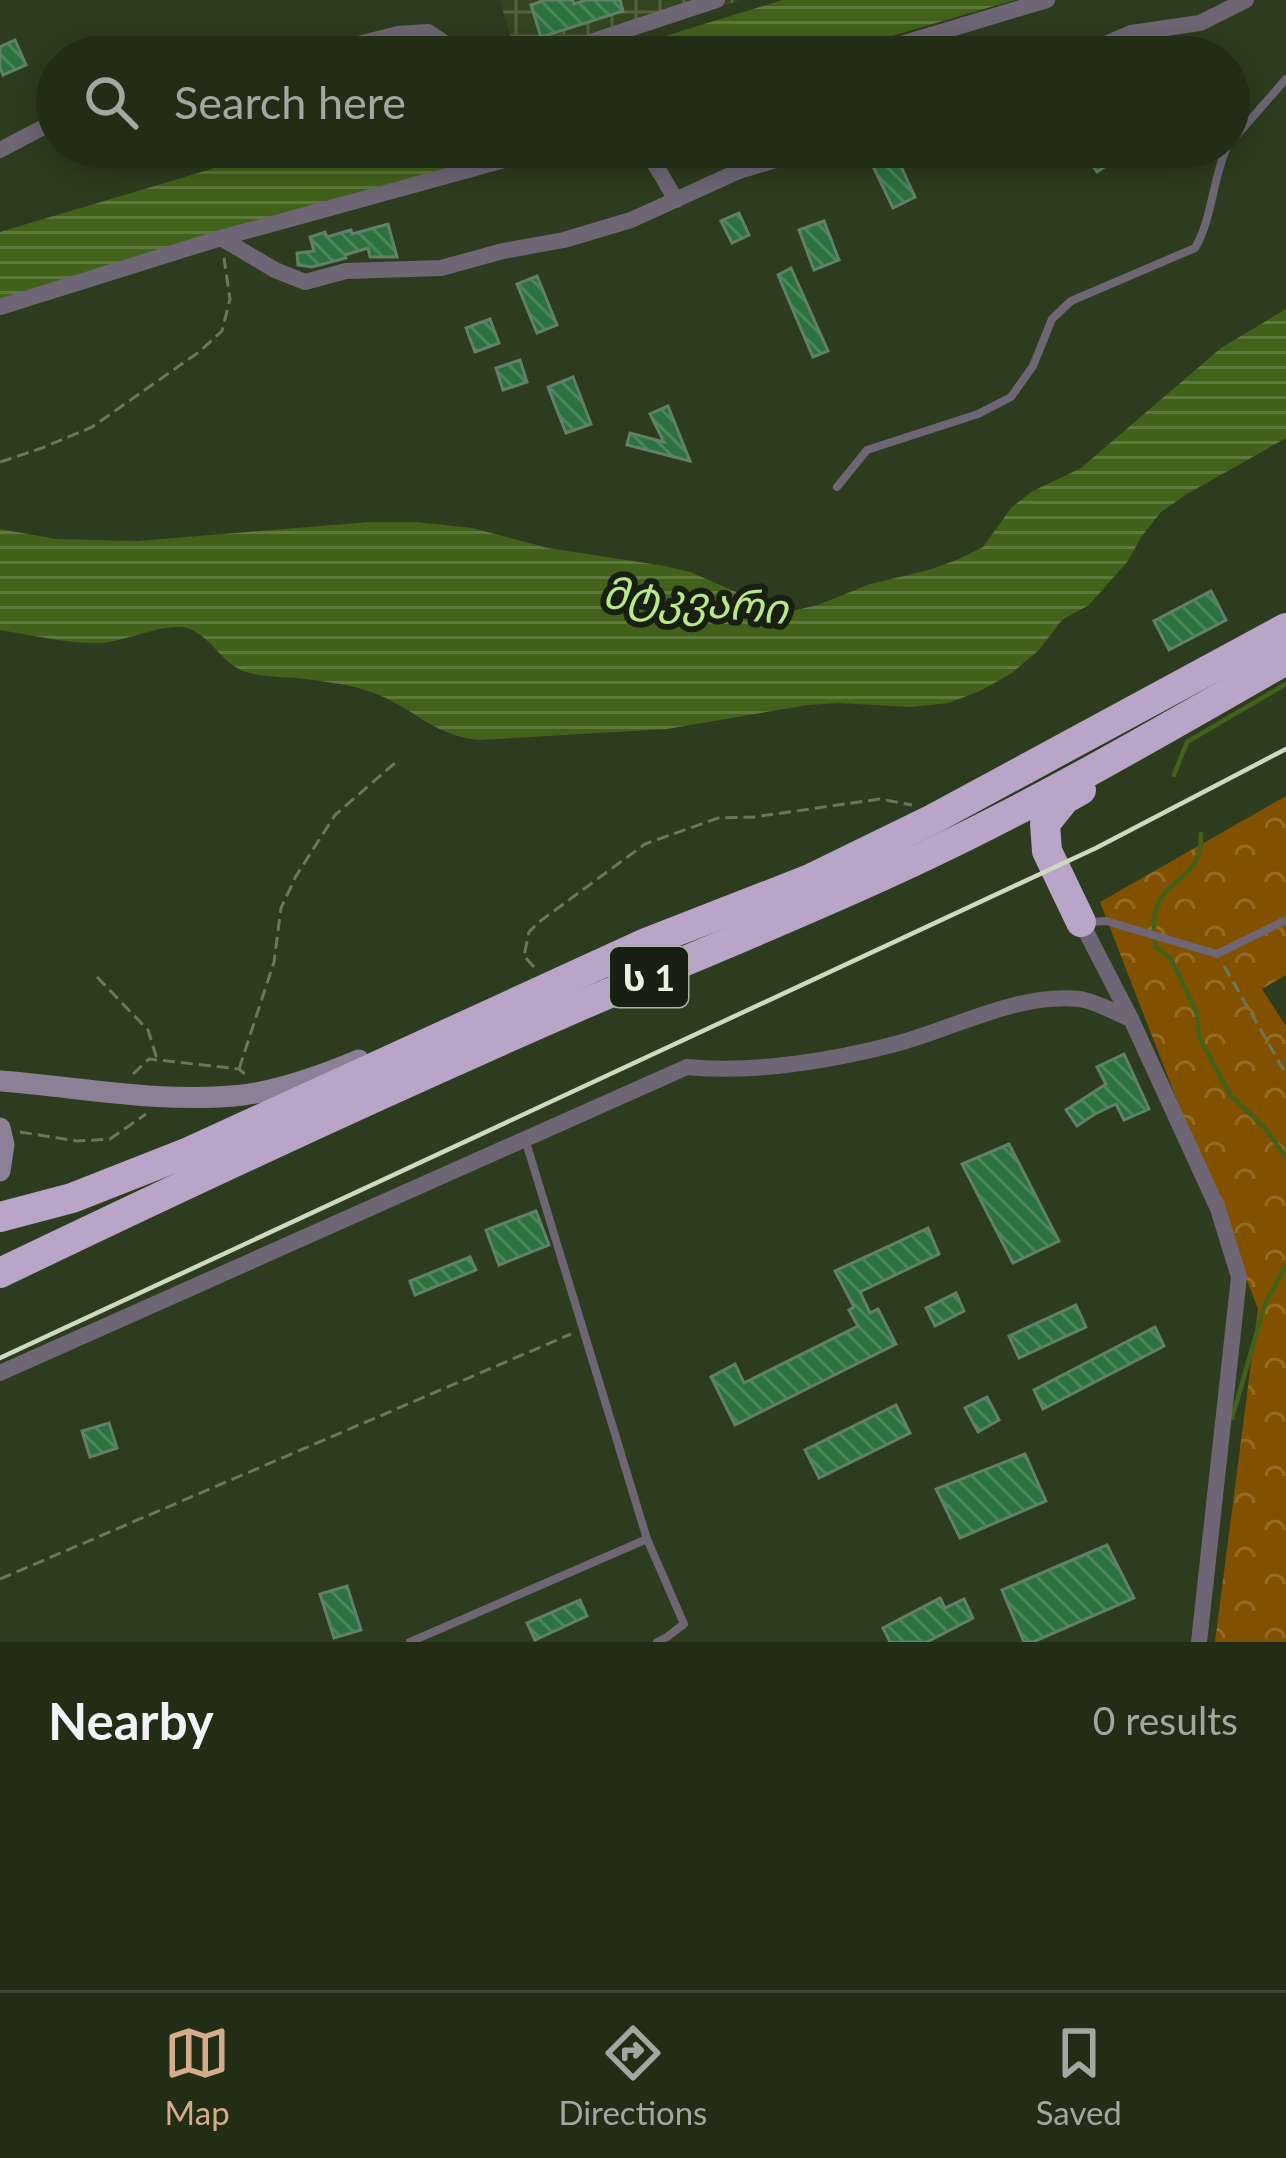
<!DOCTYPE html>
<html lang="en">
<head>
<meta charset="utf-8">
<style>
  body { margin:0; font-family:Lato,"Noto Sans Georgian",sans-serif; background:#2a351f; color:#f1f3f6 }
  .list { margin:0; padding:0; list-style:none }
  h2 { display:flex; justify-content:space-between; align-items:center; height:156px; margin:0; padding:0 48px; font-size:51px }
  h2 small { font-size:39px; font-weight:400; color:#a2a8a1 }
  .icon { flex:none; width:66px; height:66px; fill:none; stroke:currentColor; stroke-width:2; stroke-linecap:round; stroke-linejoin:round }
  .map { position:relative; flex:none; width:1286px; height:1642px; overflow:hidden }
  .search { position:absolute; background:#222d16; box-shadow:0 6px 30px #0003; left:36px; right:36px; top:36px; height:132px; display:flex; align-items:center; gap:30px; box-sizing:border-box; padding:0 42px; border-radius:66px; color:#a2a8a1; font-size:45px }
  .sheet { height:348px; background:#222d16 }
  nav { display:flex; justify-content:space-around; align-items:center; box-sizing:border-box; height:168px; border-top:3px solid #3f4935; background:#222d16; font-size:33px; color:#a2a8a1 }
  nav a { display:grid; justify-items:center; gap:6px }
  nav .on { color:#d6ab8b }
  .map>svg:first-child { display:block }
  .industrial { fill:url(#industrial-grid) }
  .forest { fill:url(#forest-crowns) }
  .water { fill:url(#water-rules) }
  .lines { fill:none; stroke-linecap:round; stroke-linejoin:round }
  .stream { stroke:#42621b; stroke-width:4.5 }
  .building { fill:url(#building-back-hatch); stroke:#608067; stroke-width:3 }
  .path { stroke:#69775c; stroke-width:3; stroke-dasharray:12 6; stroke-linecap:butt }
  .lane { stroke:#6e6674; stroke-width:8 }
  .street { stroke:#6e6674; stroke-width:16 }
  .secondary { stroke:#8c8096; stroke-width:21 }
  .highway { stroke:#b9a5c8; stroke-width:30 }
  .rail { stroke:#ced9c4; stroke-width:4.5 }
  .labels { text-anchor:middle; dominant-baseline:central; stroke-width:12; stroke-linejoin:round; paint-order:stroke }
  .shield { fill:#192013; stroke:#abb4a2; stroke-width:3 }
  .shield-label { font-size:36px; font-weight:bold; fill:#e9f3e0 }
  .water-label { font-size:42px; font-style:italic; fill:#b8e988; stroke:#192013 }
</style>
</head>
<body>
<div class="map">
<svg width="1286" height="1642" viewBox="0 0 1286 1642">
  <defs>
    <pattern id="industrial-grid" width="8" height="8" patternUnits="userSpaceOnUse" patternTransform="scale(3)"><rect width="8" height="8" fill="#344621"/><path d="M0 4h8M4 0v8" fill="none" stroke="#516141"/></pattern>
    <pattern id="forest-crowns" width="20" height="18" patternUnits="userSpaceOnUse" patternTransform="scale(3)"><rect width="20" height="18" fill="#825100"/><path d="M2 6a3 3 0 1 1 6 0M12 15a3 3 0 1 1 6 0" fill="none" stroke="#946a25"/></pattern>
    <pattern id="water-rules" width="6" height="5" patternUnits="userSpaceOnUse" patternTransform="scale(3)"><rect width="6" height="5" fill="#42621b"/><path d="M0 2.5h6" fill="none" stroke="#5d793c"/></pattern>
    <pattern id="building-back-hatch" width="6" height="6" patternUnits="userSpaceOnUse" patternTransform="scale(3)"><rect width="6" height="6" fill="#2c7241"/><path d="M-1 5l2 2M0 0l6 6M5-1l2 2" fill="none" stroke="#4b875c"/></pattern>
  </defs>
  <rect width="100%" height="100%" fill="#2d3c1e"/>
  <!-- industrial -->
  <path class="industrial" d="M500 0H741L570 57H516Z"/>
  <!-- forest -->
  <path class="forest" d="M1286 796V975L1262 989 1286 1026V1642H1215L1258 1309 1100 902Z"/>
  <!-- water -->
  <g class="water">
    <path d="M783 0H1015L820 57H596Z"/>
    <path d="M285 147H516L0 300V232Z"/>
    <path d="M1286 309V438L1187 494 1161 512 1142 536 1127 562 1089 605 1062 620 1039 650 1012 673 982 690 949 703 911 707 839 703 808 705 667 729 479 740C430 735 413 706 371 692 348 684 321 681 298 678 280 677 260 677 243 671 220 662 209 632 183 627 163 624 125 641 101 643 69 644 32 635 0 630V529L56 539 138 541 370 522H416L472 528 548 548 665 566 690 572 774 608 796 610 818 605 870 584 929 570 959 559 983 547 1011 508 1031 492 1081 468 1221 348Z"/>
  </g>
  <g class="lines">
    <!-- stream -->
    <g class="stream">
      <path d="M1174 775 1187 742 1286 684"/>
      <path d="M1154 928C1153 882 1187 886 1199 854 1201 848 1201 841 1201 834"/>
      <path d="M1155 941V947L1170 958 1179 975 1197 1014 1199 1037 1231 1096 1264 1127 1286 1157"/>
      <path d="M1232 1418 1265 1304 1286 1265"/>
    </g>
  </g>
  <!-- building -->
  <g class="building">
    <path d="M546 0H573L574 4 586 0H620L623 11 541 37 531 5Z"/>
    <path d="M15 40 26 65 3 75 0 68V47Z"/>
    <path d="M1080 147H1112L1119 157 1097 172Z"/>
    <path d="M893 149 915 197 893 208 870 160Z"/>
    <path d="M739 213 749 235 732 243 721 221Z"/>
    <path d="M824 221 839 260 814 270 799 230Z"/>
    <path d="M388 224 397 257H370L368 248 345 255 346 258 312 267 298 265 297 253 314 251 310 237 325 232 327 237 351 230 352 234Z"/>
    <path d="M791 268 828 351 813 357 778 275Z"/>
    <path d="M537 276 557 325 537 333 517 284Z"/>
    <path d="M490 319 499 343 475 352 466 328Z"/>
    <path d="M520 360 527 382 503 390 496 368Z"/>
    <path d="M573 377 591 424 566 433 548 387Z"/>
    <path d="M668 406 690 461 627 445 630 433 664 442 650 414Z"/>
    <path d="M1211 591 1226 620 1169 650 1154 621Z"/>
    <path d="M1124 1054 1149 1109 1124 1120 1116 1104 1095 1114 1077 1126 1066 1110 1106 1084 1097 1067Z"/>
    <path d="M1009 1144 1059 1241 1013 1263 962 1164Z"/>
    <path d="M536 1211 549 1245 499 1265 486 1230Z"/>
    <path d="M928 1228 939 1254 860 1292 870 1313 878 1309 896 1344 735 1425 711 1377 735 1364 744 1383 858 1326 849 1310 854 1307 835 1271Z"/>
    <path d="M470 1257 476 1270 415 1295 410 1281Z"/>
    <path d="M956 1293 964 1311 935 1326 926 1308Z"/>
    <path d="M1076 1305 1086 1327 1019 1358 1009 1336Z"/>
    <path d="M1155 1327 1164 1346 1043 1409 1034 1390Z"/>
    <path d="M987 1397 999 1420 978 1432 965 1408Z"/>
    <path d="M896 1405 910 1433 819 1478 805 1450Z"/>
    <path d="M109 1423 117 1448 90 1457 82 1431Z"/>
    <path d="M1025 1454 1046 1501 960 1538 936 1489Z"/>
    <path d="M1107 1545 1134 1598 1033 1642H1024L1002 1590Z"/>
    <path d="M347 1586 361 1630 334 1638 320 1594Z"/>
    <path d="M940 1598 945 1608 964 1599 973 1618 927 1642H890L883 1628Z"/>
    <path d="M580 1600 587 1616 535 1640 527 1623Z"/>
  </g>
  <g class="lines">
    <!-- path -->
    <g class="path">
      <path d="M0 462 42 448 92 427 199 352 222 331 230 299 224 258"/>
      <path d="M1224 966 1286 1074"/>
      <path d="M534 967 524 956 529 932 539 922 645 844 718 818 754 817 880 799 912 805"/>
      <path d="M97 977 148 1030 157 1059"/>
      <path d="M239 1069 274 962 281 908 296 876 335 815 396 762"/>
      <path d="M133 1074 149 1059 239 1069 246 1075"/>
      <path d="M20 1132 77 1141 110 1139 146 1114"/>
      <path d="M0 1579 571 1334"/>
    </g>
    <!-- lane -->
    <g class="lane">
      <path d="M1229 144 1286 79"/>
      <path d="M837 487 867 450 978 414 1011 397 1033 366 1052 319 1071 301 1195 248C1213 217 1212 180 1227 147"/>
      <path d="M1089 922 1106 921 1217 954 1286 920"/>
      <path d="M525 1139 647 1539 684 1624 667 1637 657 1642"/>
      <path d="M410 1642 647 1539"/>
    </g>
    <!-- street -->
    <g class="street">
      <path d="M307 57 398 34 428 32 465 57"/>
      <path d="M545 57 717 0"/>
      <path d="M858 57 1047 0"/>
      <path d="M1075 57 1131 33 1200 23 1246 0"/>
      <path d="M645 147 676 200"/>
      <path d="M0 150 57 120"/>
      <path d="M221 238 275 270 305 282 346 271 441 268 503 251 564 240 631 220 739 171 819 147"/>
      <path d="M0 307 221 238 552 147"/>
      <path d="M1081 922 1131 1019 1218 1209 1239 1277 1199 1642"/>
      <path d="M0 1373 687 1067C752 1074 836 1060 899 1043 957 1027 1018 993 1079 999 1096 1001 1115 1013 1131 1019"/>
    </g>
    <!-- secondary -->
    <g class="secondary">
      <path d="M0 1081C80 1087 162 1104 243 1095 282 1090 323 1075 359 1060"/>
      <path d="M0 1128 4 1145 0 1171"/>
    </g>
    <!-- highway -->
    <g class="highway">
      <path d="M1081 790 1065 799 1045 824 1047 851 1081 922"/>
      <path d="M0 1217 72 1198 189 1152 646 943 810 879 933 819 1286 628"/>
      <path d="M0 1273C191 1181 383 1092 577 1007 694 956 812 910 927 855 1050 797 1168 727 1286 660"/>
    </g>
    <!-- rail -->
    <path class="rail" d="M0 1358 1096 848 1286 749"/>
  </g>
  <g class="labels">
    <!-- shield labels -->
    <rect class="shield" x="610" y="947" width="78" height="60" rx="9"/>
    <g class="shield-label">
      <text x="649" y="977">ს 1</text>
    </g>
    <!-- water labels -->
    <g class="water-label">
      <text transform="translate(695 600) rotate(5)">მტკვარი</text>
    </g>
  </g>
</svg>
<div class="search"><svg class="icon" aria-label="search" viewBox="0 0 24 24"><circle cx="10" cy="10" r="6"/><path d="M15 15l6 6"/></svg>Search here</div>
</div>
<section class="sheet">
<h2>Nearby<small>0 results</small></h2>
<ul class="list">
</ul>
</section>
<nav>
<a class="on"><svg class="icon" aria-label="map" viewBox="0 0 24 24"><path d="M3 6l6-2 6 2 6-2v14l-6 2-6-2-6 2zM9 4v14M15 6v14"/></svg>Map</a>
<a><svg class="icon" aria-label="directions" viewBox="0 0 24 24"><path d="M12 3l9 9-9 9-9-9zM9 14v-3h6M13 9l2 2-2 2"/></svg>Directions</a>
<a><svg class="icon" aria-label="saved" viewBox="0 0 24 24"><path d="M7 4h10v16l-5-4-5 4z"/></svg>Saved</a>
</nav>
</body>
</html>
